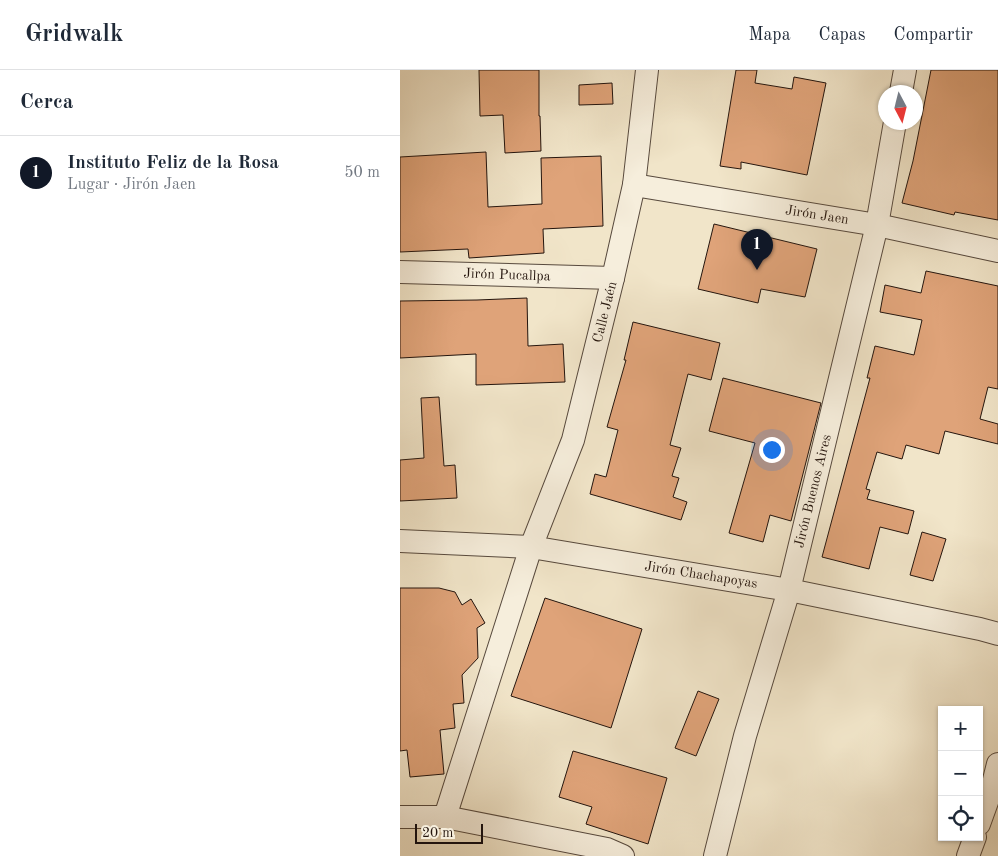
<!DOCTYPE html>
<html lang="es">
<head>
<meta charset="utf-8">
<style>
  body { margin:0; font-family:"Old Standard TT",serif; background:#f6f6f7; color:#1f2937 }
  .controls { position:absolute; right:15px; bottom:15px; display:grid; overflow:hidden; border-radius:0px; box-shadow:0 1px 4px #0004 }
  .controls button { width:45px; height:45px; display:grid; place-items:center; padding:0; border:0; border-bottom:1px solid #e0e1e3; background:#fff; color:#1f2937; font:25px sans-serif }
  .compass { position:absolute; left:478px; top:15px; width:45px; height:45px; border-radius:50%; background:#fff; box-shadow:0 1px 4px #0004; rotate:173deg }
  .scale { position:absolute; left:15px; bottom:12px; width:68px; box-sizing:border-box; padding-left:5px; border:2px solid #24150e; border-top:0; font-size:14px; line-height:18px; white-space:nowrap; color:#24150e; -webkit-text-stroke:4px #f6eedc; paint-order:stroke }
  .you { position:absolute; left:371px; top:379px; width:18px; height:18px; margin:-12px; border:4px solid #fff; border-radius:50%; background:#1a73e8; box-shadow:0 0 0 8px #1a73e833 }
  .badge { display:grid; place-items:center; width:32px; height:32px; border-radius:50%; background:#111827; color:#fff; font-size:16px; font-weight:700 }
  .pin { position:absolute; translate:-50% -41px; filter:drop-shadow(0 1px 2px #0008) }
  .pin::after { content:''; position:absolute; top:26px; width:18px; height:15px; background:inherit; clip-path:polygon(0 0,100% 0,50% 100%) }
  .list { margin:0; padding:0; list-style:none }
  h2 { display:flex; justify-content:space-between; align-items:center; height:65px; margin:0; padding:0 20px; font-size:21px }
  h2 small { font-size:16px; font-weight:400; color:#747a83 }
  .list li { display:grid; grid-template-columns:32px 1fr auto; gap:15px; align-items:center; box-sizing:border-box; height:75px; padding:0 20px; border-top:1px solid #e0e1e3 }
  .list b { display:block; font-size:19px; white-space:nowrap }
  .list p { margin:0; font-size:16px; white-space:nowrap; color:#747a83 }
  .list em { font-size:16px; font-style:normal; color:#747a83 }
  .icon { flex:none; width:28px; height:28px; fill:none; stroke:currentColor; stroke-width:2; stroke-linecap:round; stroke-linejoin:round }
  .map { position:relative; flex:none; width:598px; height:786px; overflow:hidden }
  header { display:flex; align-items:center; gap:30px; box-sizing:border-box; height:70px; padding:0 25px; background:#fff; border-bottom:1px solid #e0e1e3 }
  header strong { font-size:24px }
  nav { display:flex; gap:28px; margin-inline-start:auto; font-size:18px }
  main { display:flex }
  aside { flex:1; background:#fff }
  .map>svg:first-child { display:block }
  .building { fill:#dfa379; stroke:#24150e }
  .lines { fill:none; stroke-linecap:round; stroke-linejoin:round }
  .minor-casing { stroke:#57493d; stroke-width:24 }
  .minor { stroke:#f6eedc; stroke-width:22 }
  .labels { text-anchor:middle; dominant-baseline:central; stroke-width:4.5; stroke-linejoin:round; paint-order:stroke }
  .street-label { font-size:14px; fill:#24150e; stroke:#f6eedc }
</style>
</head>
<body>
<header>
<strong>Gridwalk</strong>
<nav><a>Mapa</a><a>Capas</a><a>Compartir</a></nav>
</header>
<main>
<aside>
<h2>Cerca<small></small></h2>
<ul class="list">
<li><span class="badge">1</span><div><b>Instituto Feliz de la Rosa</b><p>Lugar · Jirón Jaen</p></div><em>50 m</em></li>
</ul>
</aside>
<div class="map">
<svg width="598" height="786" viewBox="0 0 598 786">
  <rect width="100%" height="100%" fill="#f1e5c9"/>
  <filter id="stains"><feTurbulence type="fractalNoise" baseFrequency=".004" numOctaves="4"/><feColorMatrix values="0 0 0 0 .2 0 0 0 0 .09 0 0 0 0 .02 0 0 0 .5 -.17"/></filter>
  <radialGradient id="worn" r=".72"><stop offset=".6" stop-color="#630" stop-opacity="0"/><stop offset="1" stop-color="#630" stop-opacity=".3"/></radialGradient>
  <!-- building -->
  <g class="building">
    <path d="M79 0H139V46H140L141 81 105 83 103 45 80 46Z"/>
    <path d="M336 0H357L355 13 392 19 394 7 426 13 407 105 341 92V99L320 96Z"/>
    <path d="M531 0H598V150L555 142 554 145 502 133 513 91Z"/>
    <path d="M212 13 213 34 179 35V15Z"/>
    <path d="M86 82 88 137 142 134 141 88 201 86 203 156 143 159 144 183 69 188 68 179 0 182V87Z"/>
    <path d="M314 154 417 179 405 227 361 219 358 233 298 219Z"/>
    <path d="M526 201 598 216V319L588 317 580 349 598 354V374L545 361 539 384 506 375 502 389 477 382 466 419 470 420 467 429 514 441 508 464 480 457 469 499 422 487 470 308H467L475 276 514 285 522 250 480 242 485 215 521 223Z"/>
    <path d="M127 228 128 276 163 274 165 312 76 315V284L0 288V231L77 230Z"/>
    <path d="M233 252 320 273 311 310 288 304 270 375 281 378 272 406 279 408 273 427 287 432 281 450 190 424 195 404 206 407 218 360 207 357 226 290H224Z"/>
    <path d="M323 308 421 333 391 451 370 445 363 472 329 463 355 373 309 361Z"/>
    <path d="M39 327 44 396 55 395 57 428 0 431V390L24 388 21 328Z"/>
    <path d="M522 462 546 469 533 511 510 505Z"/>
    <path d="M0 518H39L55 522 62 535 71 529 85 553 77 558 78 588 62 605 64 633 53 634 55 658 40 660 44 704 10 707 7 680 0 681Z"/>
    <path d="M145 528 242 559 211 658 111 626Z"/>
    <path d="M298 621 319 629 296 686 275 678Z"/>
    <path d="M173 681 267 708 248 774 186 754 192 737 159 727Z"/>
  </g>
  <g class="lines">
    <defs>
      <g id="minor">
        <path d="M501 22 505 0"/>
        <path d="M234 115 477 155 598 181"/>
        <path d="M0 202 213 208"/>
        <path d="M0 471 131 477 389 520 580 559 598 564"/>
        <path d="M0 747H45L207 779 223 786"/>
        <path d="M45 747 131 477 173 370 213 208 234 115 247 0"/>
        <path d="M579 754 592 718 598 694"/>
        <path d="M315 786 345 666 389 520 477 155 495 52"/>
        <path d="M568 786 575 767"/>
      </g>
    </defs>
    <!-- minor casing -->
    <use href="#minor" class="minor-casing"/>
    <!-- minor -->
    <use href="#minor" class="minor"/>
  </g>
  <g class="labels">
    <!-- street labels -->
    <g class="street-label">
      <text transform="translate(417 145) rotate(9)">Jirón Jaen</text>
      <text transform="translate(107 205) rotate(2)">Jirón Pucallpa</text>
      <text transform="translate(205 242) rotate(-76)">Calle Jaén</text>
      <text transform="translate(413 421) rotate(-76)">Jirón Buenos Aires</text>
      <text transform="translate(301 505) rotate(9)">Jirón Chachapoyas</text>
    </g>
  </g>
  <rect width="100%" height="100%" filter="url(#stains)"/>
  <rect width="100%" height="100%" fill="url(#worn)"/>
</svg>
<div class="controls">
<button>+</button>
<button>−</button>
<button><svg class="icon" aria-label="locate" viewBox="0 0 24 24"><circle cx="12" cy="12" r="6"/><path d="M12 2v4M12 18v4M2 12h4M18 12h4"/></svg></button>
</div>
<svg class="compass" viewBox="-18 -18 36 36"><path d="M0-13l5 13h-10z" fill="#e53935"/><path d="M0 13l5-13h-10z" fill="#747a83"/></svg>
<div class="scale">20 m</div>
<div class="you"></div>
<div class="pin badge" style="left:357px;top:200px">1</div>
</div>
</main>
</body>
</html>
